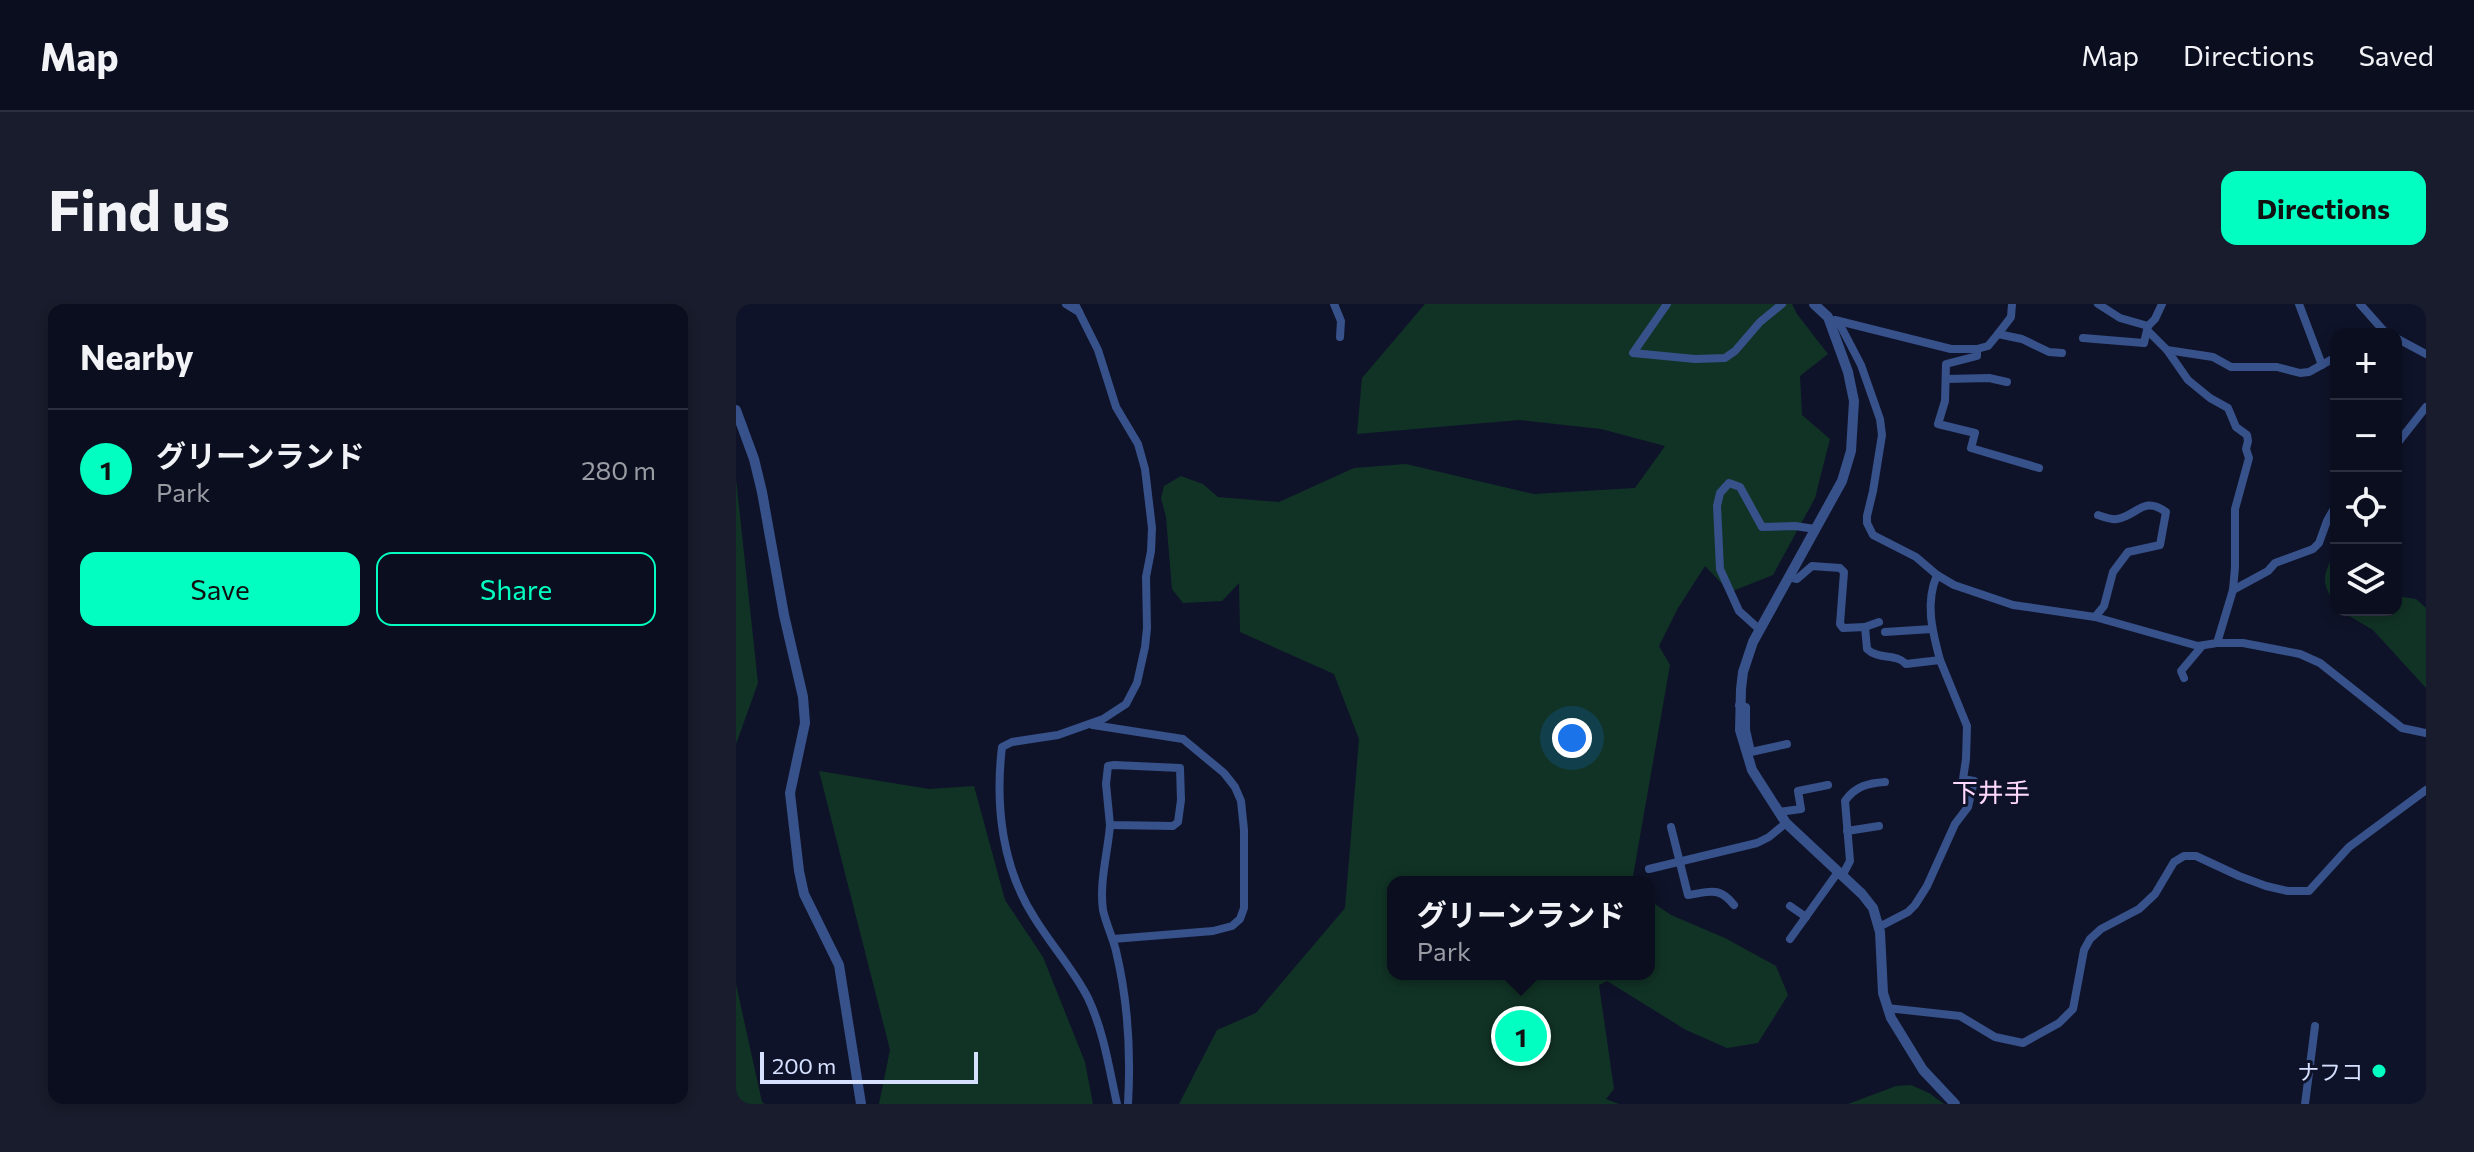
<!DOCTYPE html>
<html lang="en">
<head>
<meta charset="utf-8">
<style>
  body { margin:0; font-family:Commissioner,"Noto Sans JP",sans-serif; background:#191c2c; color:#f1f3f6 }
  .controls { position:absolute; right:24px; top:24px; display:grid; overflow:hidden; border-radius:16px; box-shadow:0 4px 12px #0003 }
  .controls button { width:72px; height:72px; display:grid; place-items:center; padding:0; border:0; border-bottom:2px solid #2b2e3d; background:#0b0e1f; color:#f1f3f6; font:40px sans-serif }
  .scale { position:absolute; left:24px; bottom:20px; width:218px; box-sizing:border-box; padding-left:8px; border:4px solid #d6e0ff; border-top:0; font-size:22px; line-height:28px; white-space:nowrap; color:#d6e0ff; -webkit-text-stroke:6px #0f1329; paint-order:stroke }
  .you { position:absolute; left:836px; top:434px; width:28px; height:28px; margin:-20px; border:6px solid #fff; border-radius:50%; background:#1a73e8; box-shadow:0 0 0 12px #1a73e833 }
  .badge { display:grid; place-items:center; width:52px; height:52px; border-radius:50%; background:#02ffc1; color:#111; font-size:26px; font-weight:700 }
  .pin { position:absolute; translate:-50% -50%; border:4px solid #fff; box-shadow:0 2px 8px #0006 }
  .popup { position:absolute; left:651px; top:572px; width:268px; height:104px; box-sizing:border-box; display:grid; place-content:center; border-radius:16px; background:#0b0e1f; filter:drop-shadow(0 2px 6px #0005); font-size:26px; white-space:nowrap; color:#9a9ca4 }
  .popup b { font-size:30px; color:#f1f3f6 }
  .popup::after { content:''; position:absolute; left:50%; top:100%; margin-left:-16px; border:16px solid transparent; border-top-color:#0b0e1f }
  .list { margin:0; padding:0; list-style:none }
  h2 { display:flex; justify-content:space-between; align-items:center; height:104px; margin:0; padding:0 32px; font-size:34px }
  h2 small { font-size:26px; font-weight:400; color:#9a9ca4 }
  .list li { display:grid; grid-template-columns:52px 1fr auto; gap:24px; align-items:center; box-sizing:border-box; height:120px; padding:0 32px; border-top:2px solid #2b2e3d }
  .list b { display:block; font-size:30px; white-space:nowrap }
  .list p { margin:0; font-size:26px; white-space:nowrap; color:#9a9ca4 }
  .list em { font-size:26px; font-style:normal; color:#9a9ca4 }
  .actions { display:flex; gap:16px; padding:24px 32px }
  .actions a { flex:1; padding:18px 0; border:2px solid #02ffc1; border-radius:16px; text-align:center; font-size:28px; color:#02ffc1 }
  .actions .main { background:#02ffc1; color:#111 }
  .icon { flex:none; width:44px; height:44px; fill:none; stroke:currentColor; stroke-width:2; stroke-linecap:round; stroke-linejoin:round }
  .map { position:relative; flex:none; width:1690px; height:800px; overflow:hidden; border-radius:16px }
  header { display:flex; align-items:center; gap:48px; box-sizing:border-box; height:112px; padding:0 40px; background:#0b0e1f; border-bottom:2px solid #2b2e3d }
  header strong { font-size:38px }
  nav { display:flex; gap:44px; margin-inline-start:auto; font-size:28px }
  .intro { display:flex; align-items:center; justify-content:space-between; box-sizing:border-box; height:192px; padding:0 48px }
  h1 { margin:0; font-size:56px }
  .button { padding:20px 36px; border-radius:16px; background:#02ffc1; color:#111; font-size:28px; font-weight:700 }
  main { display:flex; gap:48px; padding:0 48px }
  aside { flex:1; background:#0b0e1f; border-radius:16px; box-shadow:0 4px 12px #0003 }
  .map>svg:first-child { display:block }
  .green { fill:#113326 }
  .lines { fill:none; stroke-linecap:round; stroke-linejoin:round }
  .minor { stroke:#37518a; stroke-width:8 }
  .tertiary { stroke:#37518a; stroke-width:10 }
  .poi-dot { fill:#02ffc1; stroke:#0f1329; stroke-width:3 }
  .labels { text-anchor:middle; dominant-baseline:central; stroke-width:6; stroke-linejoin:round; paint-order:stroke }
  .poi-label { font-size:22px; fill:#d6e0ff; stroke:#0f1329; text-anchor:end }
  .quarter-label { font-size:26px; fill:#ffd8fe; stroke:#0f1329 }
</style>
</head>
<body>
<header>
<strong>Map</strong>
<nav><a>Map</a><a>Directions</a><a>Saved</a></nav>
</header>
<div class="intro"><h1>Find us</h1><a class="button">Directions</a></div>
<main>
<aside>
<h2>Nearby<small></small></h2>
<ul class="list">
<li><span class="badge">1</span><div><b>グリーンランド</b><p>Park</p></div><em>280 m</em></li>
</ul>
<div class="actions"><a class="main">Save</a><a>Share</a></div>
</aside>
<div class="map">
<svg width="1690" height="800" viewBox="0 0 1690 800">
  <rect width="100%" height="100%" fill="#0f1329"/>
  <!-- green -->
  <g class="green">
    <path d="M689 0H1056L1061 10 1092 50 1064 72 1066 111 1094 135 1079 194 1037 271 994 288 969 262 942 304 923 342 934 361 896 578H657V670H913V596L935 611 989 634 1040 662 1052 691 1022 739 991 744 950 726 871 677 863 681 878 785 870 795 883 800H443L481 726 520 709 609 604 623 435 598 370 504 328 503 279 486 297 447 299 436 285 430 213 425 194 428 182 445 172 467 180 482 193 543 198 618 164 670 160 798 190 899 184 929 142 865 125 783 116 621 130 626 74Z"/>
    <path d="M0 175 22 379 0 440Z"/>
    <path d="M1600 245V301C1583 276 1588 271 1600 245Z"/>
    <path d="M1660 292 1680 295 1690 304V384L1637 326 1603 306H1660Z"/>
    <path d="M83 467 193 485 238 482 269 596 307 653 349 758 357 800H143L154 746Z"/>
    <path d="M0 680 26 798 29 800H0Z"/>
    <path d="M1175 781 1193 789 1208 800H1112L1160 782Z"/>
  </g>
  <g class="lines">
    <!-- minor -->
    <g class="minor">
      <path d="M330 0 343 8"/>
      <path d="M339 0 362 46 380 103 402 140 409 165 416 224 415 247 410 273 411 324 409 343 401 379 390 400 367 415 322 431 276 438 266 443C259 501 266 563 298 613 315 641 338 666 352 694 368 728 373 764 381 800"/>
      <path d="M598 0 605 17 604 33"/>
      <path d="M931 0 897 49 959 55 989 54 999 47 1024 18 1046 0"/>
      <path d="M1362 0 1384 14 1412 22"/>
      <path d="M1563 0 1586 61"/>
      <path d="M1624 0 1647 26 1653 30"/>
      <path d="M1099 16 1215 45H1241L1252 42 1262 30 1275 13 1276 0"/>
      <path d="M1102 17 1125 61 1144 115 1146 131 1137 187 1131 212V219L1137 231 1180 253 1201 271 1218 281 1277 301 1359 313 1462 342 1481 339H1507L1564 350 1584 359 1666 424 1690 429"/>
      <path d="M1412 27 1431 46 1477 53 1495 63H1541L1564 69 1573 68 1600 53"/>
      <path d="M1262 30 1286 35 1313 48 1326 49"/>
      <path d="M1347 34 1408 39 1412 22 1419 15 1426 0"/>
      <path d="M1660 34 1690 50"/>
      <path d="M1241 45V52L1210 60 1209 97 1202 120 1239 129 1235 144 1303 164"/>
      <path d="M1431 46 1452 76 1474 94 1492 104 1500 123 1511 131 1512 137 1510 145 1513 154 1499 205V263L1497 286 1481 339"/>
      <path d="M1210 75 1253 74 1271 78"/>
      <path d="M1660 141 1690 103"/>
      <path d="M1053 273 1061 275 1076 262 1104 264 1108 268 1104 320 1107 324 1129 323 1131 345C1142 356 1160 349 1170 360L1204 356C1196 326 1189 299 1201 271"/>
      <path d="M1497 286 1532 267 1539 259 1577 245 1583 239 1591 217 1600 201"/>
      <path d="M1359 313 1368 302 1377 268 1392 248 1424 241 1430 208C1407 191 1401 212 1381 215 1375 216 1368 213 1362 211"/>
      <path d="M1129 323 1143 318"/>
      <path d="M1023 325 1003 307 984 265 981 202 984 189 993 179 1004 183 1026 223 1059 222 1079 225"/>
      <path d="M1149 328 1196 325"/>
      <path d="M1448 374 1445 367 1466 342"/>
      <path d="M1003 401 1010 403V426L1015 448 1051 440"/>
      <path d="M357 421 447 435 488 469 499 483 505 497 508 526V604L504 615 496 622 477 627 377 635"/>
      <path d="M378 461 444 464 445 496 442 518 437 522 374 521 370 480 372 462Z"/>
      <path d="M1043 508 1065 505 1062 487 1092 481"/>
      <path d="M374 521C372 548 363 578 367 606 370 620 377 634 380 647 392 697 395 749 392 800"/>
      <path d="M935 523 952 591C974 588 983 582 998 601"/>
      <path d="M1111 527 1143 522"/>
      <path d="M913 565 1021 539 1033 533 1050 519"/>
      <path d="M1106 572 1114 557 1109 497C1119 482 1133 479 1149 478"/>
      <path d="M1054 602 1070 613"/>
      <path d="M1143 623 1172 608 1179 601 1191 582 1219 520 1232 503 1238 477 1227 475 1230 455 1231 422 1204 356"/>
      <path d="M1054 635 1102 568"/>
      <path d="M1151 704 1224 712 1259 733 1287 739 1323 719 1337 705 1348 646 1354 635 1365 625 1403 605 1419 590 1438 558 1448 552H1460L1503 572 1530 582 1552 587H1573L1613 543 1690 486"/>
      <path d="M1569 800 1579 722"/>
    </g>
    <!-- tertiary -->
    <g class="tertiary">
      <path d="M1078 0 1092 13 1112 68 1118 97 1115 147 1106 177 1017 338 1007 368 1005 385 1004 426 1016 466 1050 519 1126 590 1137 604 1144 628 1147 689 1155 714 1187 766 1219 800"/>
      <path d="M0 106 18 155 26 188 48 311 67 393 69 419 54 489 63 567 68 590 103 661 125 800"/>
    </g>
  </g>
  <!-- markers -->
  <circle class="poi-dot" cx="1643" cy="767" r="8"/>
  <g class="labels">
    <!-- poi labels -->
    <g class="poi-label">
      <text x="1627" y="767">ナフコ</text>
    </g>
    <!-- quarter labels -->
    <g class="quarter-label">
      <text x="1255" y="487">下井手</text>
    </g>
  </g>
</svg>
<div class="controls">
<button>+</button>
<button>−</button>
<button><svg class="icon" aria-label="locate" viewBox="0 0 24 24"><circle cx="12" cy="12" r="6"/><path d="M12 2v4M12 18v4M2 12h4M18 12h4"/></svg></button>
<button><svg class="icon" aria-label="layers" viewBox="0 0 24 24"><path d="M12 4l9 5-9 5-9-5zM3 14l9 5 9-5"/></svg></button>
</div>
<div class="scale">200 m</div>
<div class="you"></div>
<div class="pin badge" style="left:785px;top:732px">1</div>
<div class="popup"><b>グリーンランド</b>Park</div>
</div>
</main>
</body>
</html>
